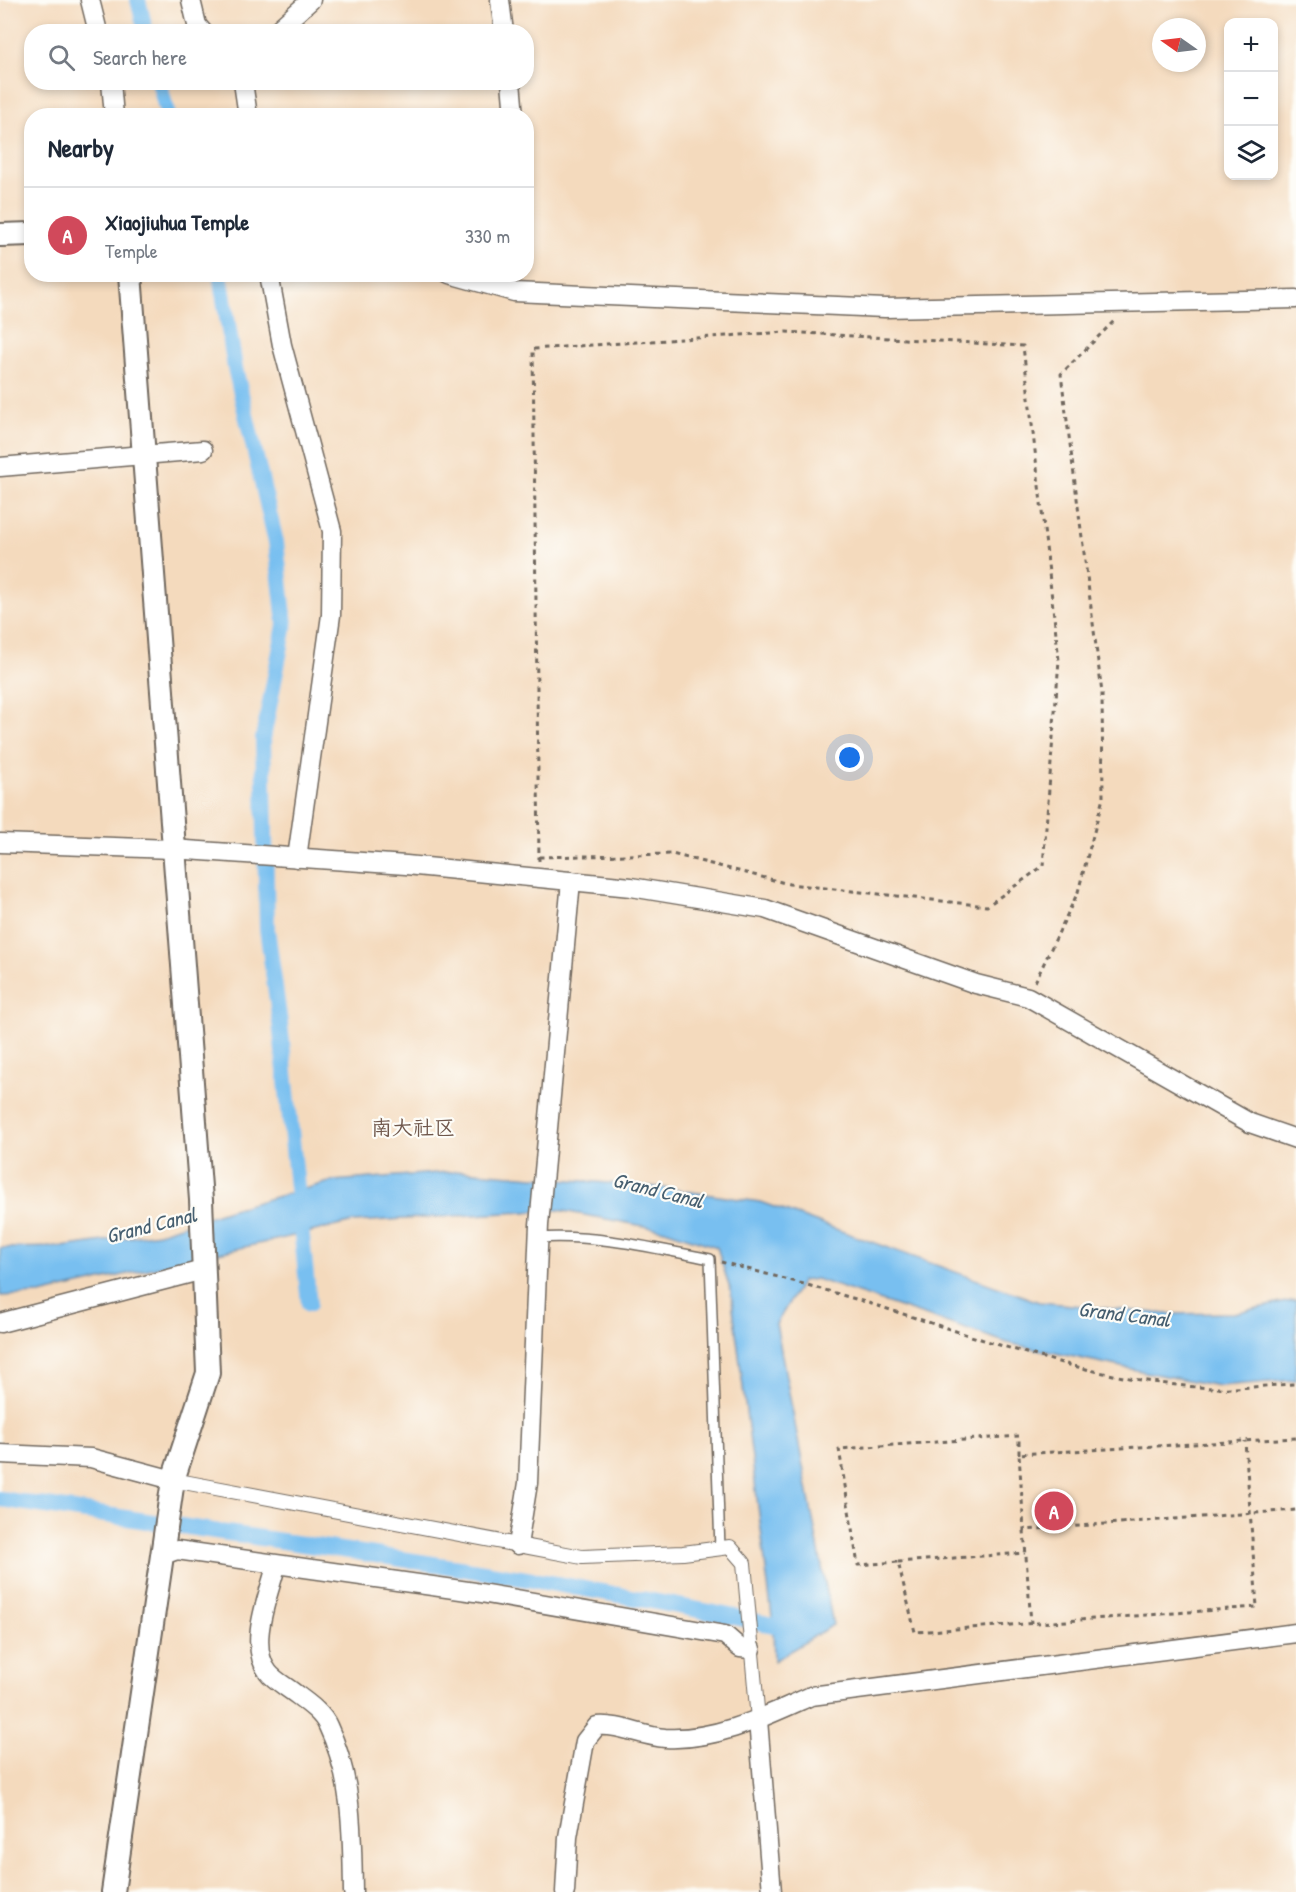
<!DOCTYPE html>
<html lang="en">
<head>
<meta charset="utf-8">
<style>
  body { margin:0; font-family:"Patrick Hand","LXGW WenKai TC",sans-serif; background:#f2f2f3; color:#1f2937 }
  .controls { position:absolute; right:18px; top:18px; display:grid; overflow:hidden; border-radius:12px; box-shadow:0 3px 9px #0003 }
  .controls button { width:54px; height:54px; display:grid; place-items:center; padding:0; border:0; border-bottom:2px solid #e0e1e3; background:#fff; color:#1f2937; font:30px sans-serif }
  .compass { position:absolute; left:1152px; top:18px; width:54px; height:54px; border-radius:50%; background:#fff; box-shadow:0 3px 9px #0003; rotate:284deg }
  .you { position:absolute; left:850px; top:758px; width:21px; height:21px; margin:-15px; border:4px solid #fff; border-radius:50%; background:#1a73e8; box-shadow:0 0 0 9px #1a73e833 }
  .badge { display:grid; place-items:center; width:39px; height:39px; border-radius:50%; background:#d1495b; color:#fff; font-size:20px; font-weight:700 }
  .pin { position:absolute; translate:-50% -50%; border:3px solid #fff; box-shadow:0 2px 6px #0006 }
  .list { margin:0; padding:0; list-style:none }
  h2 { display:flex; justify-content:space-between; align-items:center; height:78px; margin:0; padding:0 24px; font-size:26px }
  h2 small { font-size:20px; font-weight:400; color:#747a83 }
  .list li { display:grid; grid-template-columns:39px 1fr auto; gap:18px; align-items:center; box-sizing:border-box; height:96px; padding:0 24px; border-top:2px solid #e0e1e3 }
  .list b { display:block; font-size:22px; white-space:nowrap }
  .list p { margin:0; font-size:20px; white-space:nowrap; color:#747a83 }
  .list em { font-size:20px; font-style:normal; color:#747a83 }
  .icon { flex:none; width:33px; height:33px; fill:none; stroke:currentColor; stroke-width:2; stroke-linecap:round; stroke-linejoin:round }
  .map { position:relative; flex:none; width:1296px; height:1892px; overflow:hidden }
  .search { position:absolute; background:#fff; box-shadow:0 3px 9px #0003; left:24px; top:24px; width:510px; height:66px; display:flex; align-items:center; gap:15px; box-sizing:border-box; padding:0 21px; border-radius:24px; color:#747a83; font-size:22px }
  .panel { position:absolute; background:#fff; box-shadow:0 3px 9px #0003; left:24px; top:108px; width:510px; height:174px; border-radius:24px }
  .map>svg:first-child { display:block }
  .water { fill:#78bff0; stroke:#52758e; stroke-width:1.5 }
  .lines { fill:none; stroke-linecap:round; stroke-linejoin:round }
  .canal { stroke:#78bff0; stroke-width:16 }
  .service-casing { stroke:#71685e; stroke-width:12 }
  .pedestrian-casing { stroke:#71685e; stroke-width:16 }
  .minor-casing { stroke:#71685e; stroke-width:21 }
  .tertiary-casing { stroke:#71685e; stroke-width:26 }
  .path { stroke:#71685e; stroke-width:3; stroke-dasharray:4.5 4.5; stroke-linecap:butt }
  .service { stroke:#fff; stroke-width:9 }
  .pedestrian { stroke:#fff; stroke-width:14 }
  .minor { stroke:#fff; stroke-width:18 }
  .tertiary { stroke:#fff; stroke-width:22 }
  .labels { text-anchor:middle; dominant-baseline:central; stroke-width:4.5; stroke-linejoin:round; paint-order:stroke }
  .neighbourhood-label { font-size:21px; fill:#70584c; stroke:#fdfcf7 }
  .water-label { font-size:21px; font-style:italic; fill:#465f70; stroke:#fdfcf7 }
</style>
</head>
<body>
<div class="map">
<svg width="1296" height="1892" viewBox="0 0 1296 1892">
  <rect width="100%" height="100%" fill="#fdfcf7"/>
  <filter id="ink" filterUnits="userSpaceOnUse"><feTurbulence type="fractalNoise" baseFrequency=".0167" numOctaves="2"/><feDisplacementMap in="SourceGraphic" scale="12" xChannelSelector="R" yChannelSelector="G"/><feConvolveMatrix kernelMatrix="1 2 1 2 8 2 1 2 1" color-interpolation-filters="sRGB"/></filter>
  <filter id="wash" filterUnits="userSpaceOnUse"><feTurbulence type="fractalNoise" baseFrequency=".008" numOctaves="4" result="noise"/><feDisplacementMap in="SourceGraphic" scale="24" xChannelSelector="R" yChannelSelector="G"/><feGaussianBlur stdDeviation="1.35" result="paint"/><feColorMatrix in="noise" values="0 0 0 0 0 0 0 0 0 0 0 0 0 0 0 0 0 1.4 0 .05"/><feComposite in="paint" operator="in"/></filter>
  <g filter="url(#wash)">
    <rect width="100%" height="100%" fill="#f4dabd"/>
    <!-- water -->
    <path class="water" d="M462 1171 657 1187 760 1202 1039 1302 1168 1314 1234 1313 1296 1300V1380L1219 1386 1155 1374 1008 1343 816 1279 802 1281 776 1324 833 1625 774 1661 773 1625 731 1292 717 1247 665 1230 558 1210 354 1222 40 1294 0 1296V1248L62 1247 159 1233 229 1210 333 1181Z"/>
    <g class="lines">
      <!-- canal -->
      <g class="canal">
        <path d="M138 0 146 32"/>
        <path d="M159 82 168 116"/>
        <path d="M220 274 235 368 276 542 285 625 263 738 267 929 280 1023 309 1304"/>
        <path d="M0 1499C258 1539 517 1571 773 1625L791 1617"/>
      </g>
    </g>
  </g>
  <g filter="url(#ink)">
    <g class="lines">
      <defs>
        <path id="service" d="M538 1238C595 1234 654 1248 710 1259L720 1549"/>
        <path id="pedestrian" d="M173 1480 582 1557 683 1553 730 1547 744 1563 758 1720"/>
        <g id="minor">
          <path d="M90 0 98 32"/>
          <path d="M191 0 197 25 203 32"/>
          <path d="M500 0 504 32"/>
          <path d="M275 32 311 0"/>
          <path d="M111 82 114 116"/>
          <path d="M243 82 248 116"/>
          <path d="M511 82 514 116"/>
          <path d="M269 274 282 345 332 531 331 615 297 858"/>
          <path d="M449 274 514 292 885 308 1296 299"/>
          <path d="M0 467 203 450"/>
          <path d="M0 843 172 849 406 865 631 887 765 909 976 984 1028 997 1250 1123 1296 1139"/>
          <path d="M0 1323 203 1270"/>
          <path d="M0 1454 91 1458 173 1480"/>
          <path d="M518 1545 528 1483 539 1225 571 881"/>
          <path d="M163 1555 177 1550 475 1592 725 1635 740 1648 751 1649"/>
          <path d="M276 1566C269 1595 247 1644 268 1672 273 1679 285 1686 293 1692 305 1701 322 1712 328 1726 353 1779 352 1835 353 1892"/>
          <path d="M758 1720 772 1892"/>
          <path d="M565 1892 568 1837 585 1741 597 1726C620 1724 641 1736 665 1738 716 1741 766 1716 811 1696L1296 1633"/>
        </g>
        <g id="tertiary">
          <path d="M0 235 32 234"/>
          <path d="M113 1892 173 1480 208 1373 201 1200 130 274"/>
        </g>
      </defs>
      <!-- service casing -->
      <use href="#service" class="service-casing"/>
      <!-- pedestrian casing -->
      <use href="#pedestrian" class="pedestrian-casing"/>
      <!-- minor casing -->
      <use href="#minor" class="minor-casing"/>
      <!-- tertiary casing -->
      <use href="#tertiary" class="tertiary-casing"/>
      <!-- path -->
      <g class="path">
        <path d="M539 857 672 854 789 884 987 906 1043 866 1059 660 1023 346 786 332 533 349 539 861"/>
        <path d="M1035 982 1078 892 1103 798 1102 693 1061 374 1116 319"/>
        <path d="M721 1262C759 1272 798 1282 835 1293 960 1329 1082 1382 1214 1388 1241 1389 1269 1385 1296 1384"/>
        <path d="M1296 1438 1019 1454 1024 1530 1296 1510"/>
        <path d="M1019 1454V1436L839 1449 858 1565 898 1562 915 1632 1257 1607 1245 1441"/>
        <path d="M1024 1530 1031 1623"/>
        <path d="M898 1562 1025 1553"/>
      </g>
      <!-- service -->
      <use href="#service" class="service"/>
      <!-- pedestrian -->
      <use href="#pedestrian" class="pedestrian"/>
      <!-- minor -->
      <use href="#minor" class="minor"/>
      <!-- tertiary -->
      <use href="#tertiary" class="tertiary"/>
    </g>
  </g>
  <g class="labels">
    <!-- neighbourhood labels -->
    <g class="neighbourhood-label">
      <text x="413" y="1127">南大社区</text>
    </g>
    <!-- water labels -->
    <g class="water-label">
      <text transform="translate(658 1190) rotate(14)">Grand Canal</text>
      <text transform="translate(151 1225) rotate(-14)">Grand Canal</text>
      <text transform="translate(1124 1314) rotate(7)">Grand Canal</text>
    </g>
  </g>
</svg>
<div class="controls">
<button>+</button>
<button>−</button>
<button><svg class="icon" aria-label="layers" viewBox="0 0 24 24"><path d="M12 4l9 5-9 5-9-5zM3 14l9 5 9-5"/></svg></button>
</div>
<svg class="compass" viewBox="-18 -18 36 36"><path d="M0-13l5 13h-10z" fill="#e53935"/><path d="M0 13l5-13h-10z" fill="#747a83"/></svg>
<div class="you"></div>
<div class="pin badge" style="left:1054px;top:1511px">A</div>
<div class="search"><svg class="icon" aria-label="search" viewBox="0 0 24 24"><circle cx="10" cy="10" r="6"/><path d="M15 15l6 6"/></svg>Search here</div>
<section class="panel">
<h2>Nearby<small></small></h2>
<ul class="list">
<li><span class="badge">A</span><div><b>Xiaojiuhua Temple</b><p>Temple</p></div><em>330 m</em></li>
</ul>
</section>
</div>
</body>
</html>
